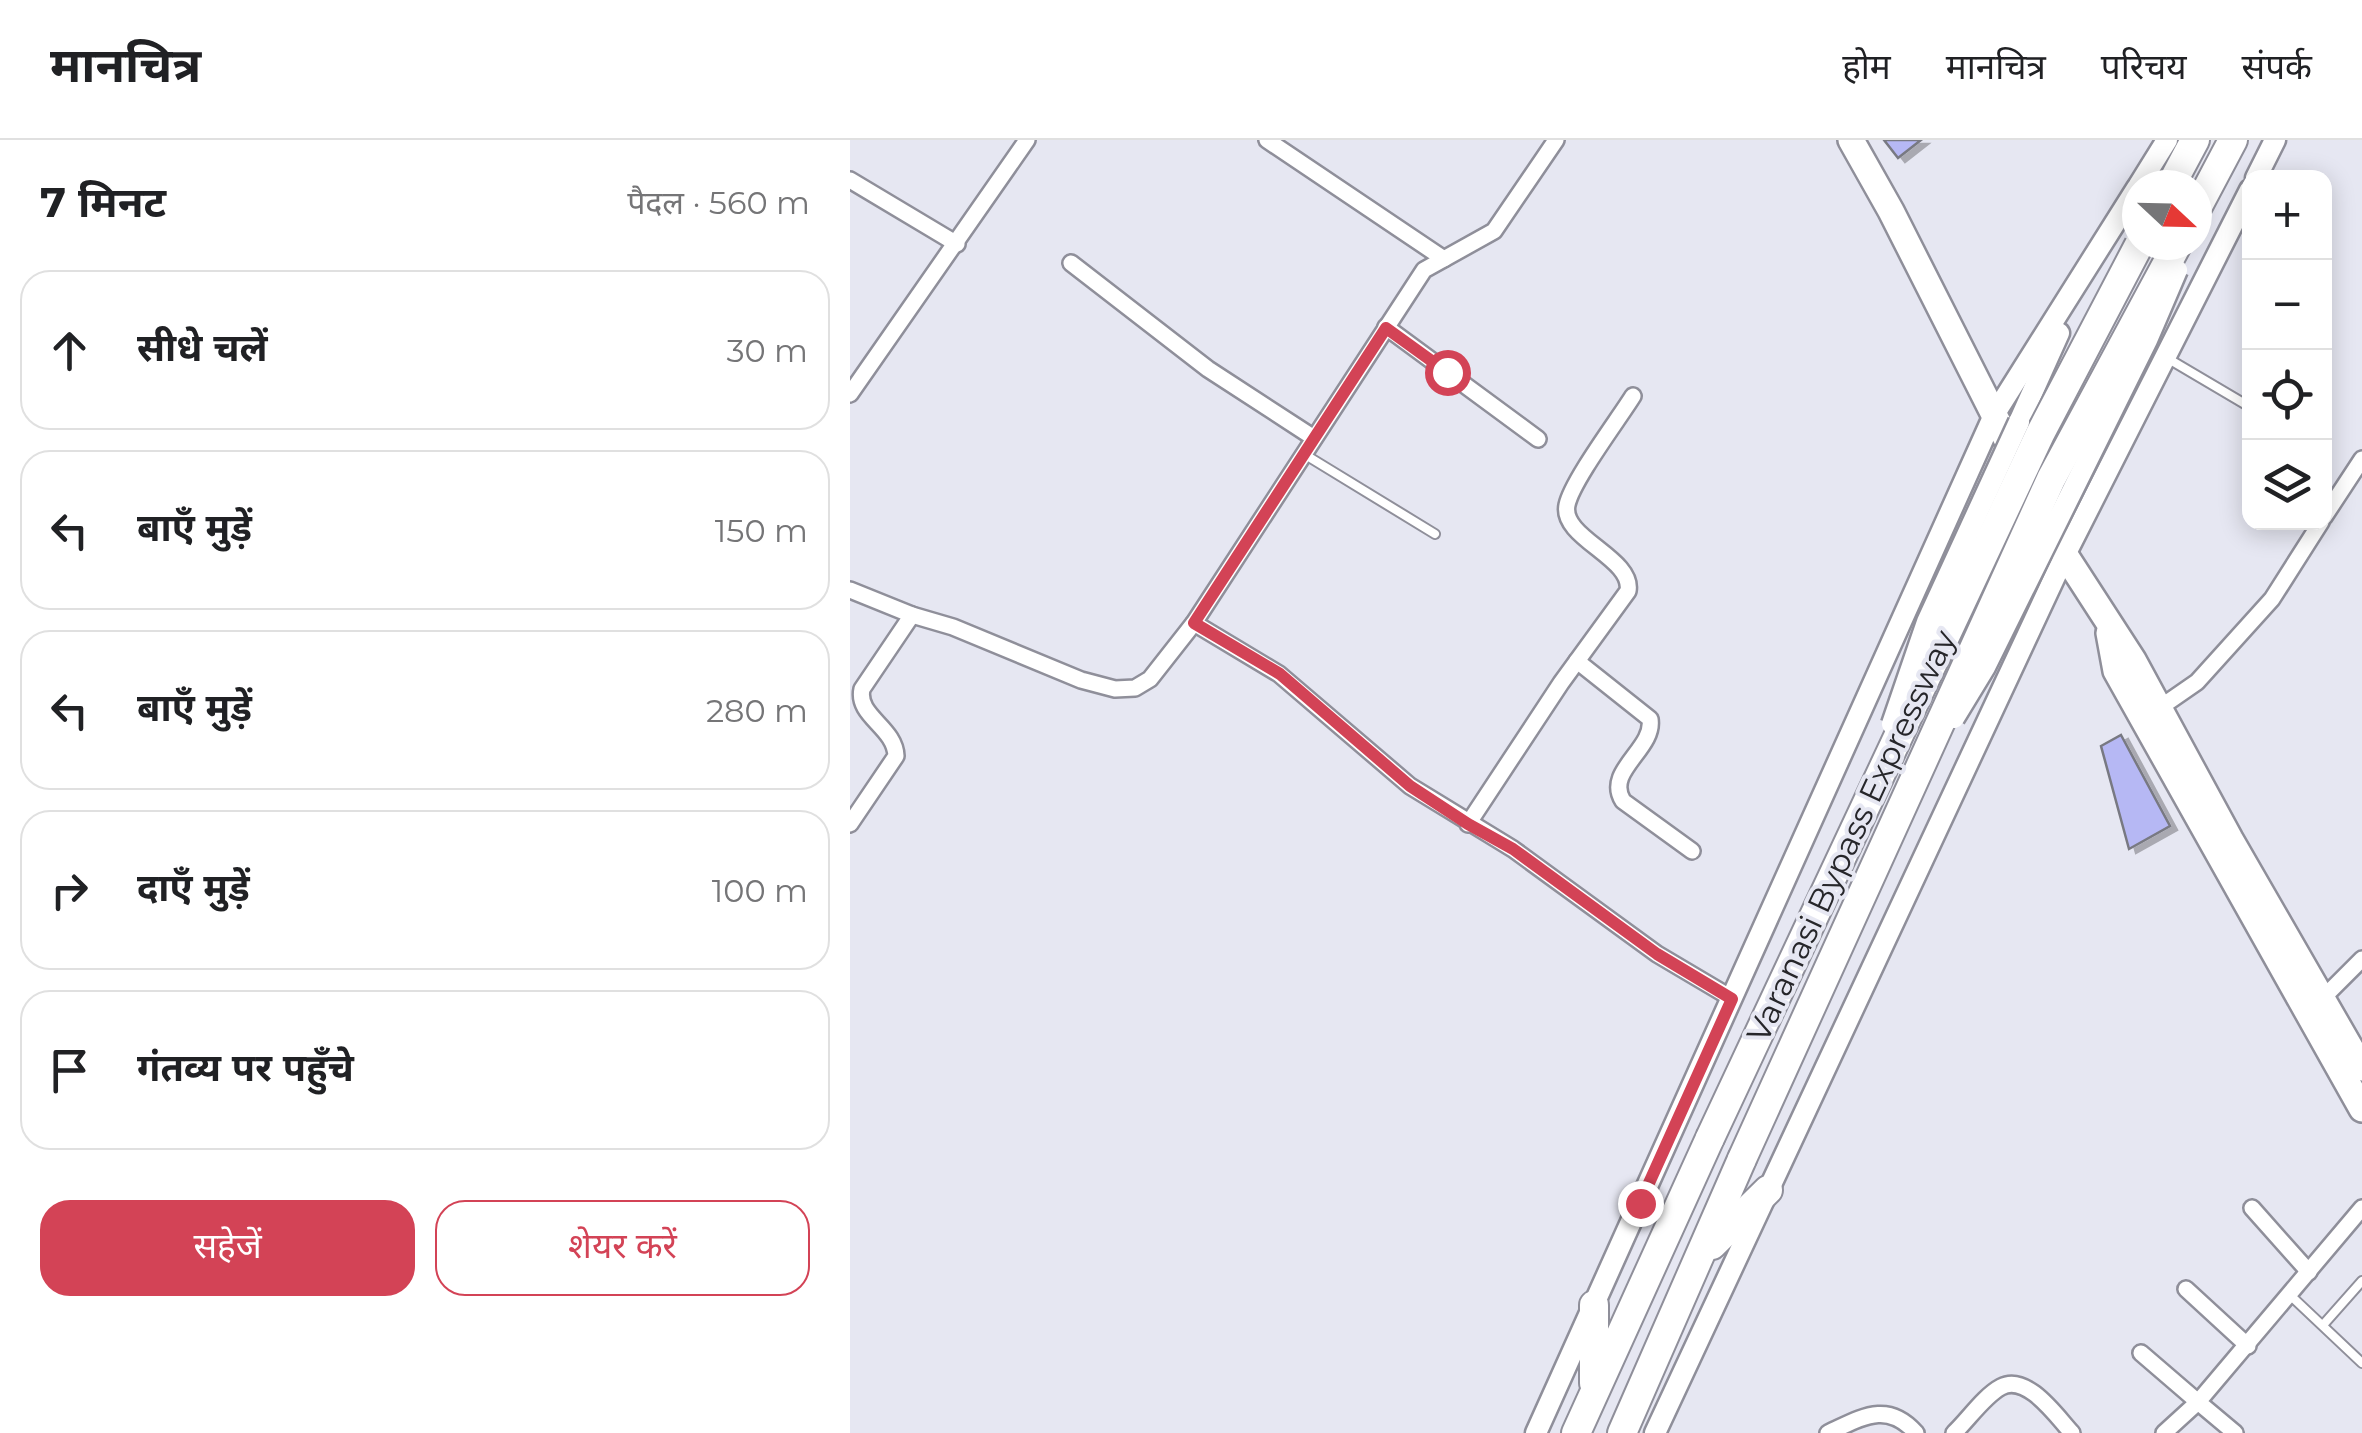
<!DOCTYPE html>
<html lang="hi">
<head>
<meta charset="utf-8">
<style>
  body { margin:0; font-family:Montserrat,"Noto Sans Devanagari",sans-serif; background:#f6f6f6; color:#202124 }
  .controls { position:absolute; right:30px; top:30px; display:grid; overflow:hidden; border-radius:20px; box-shadow:0 5px 25px #0003 }
  .controls button { width:90px; height:90px; display:grid; place-items:center; padding:0; border:0; border-bottom:2px solid #e0e0e0; background:#fff; color:#202124; font:50px sans-serif }
  .compass { position:absolute; left:1272px; top:30px; width:90px; height:90px; border-radius:50%; background:#fff; box-shadow:0 5px 25px #0003; rotate:112deg }
  .stop { position:absolute; width:30px; height:30px; margin:-22px; border:8px solid #d34356; border-radius:50%; background:#fff }
  .stop.end { background:#d34356; border-color:#fff; box-shadow:0 2px 10px #0008 }
  .list { margin:0; padding:0; list-style:none }
  h2 { display:flex; justify-content:space-between; align-items:center; height:130px; margin:0; padding:0 40px; font-size:42px }
  h2 small { font-size:32px; font-weight:400; color:#757577 }
  .list li { display:grid; grid-template-columns:65px 1fr auto; gap:30px; align-items:center; box-sizing:border-box; height:160px; margin:0 20px 20px; padding:0 20px; border:2px solid #e0e0e0; border-radius:30px }
  .list b { display:block; font-size:38px; white-space:nowrap }
  .list em { font-size:32px; font-style:normal; color:#757577 }
  .actions { display:flex; gap:20px; padding:30px 40px }
  .actions a { flex:1; padding:22px 0; border:2px solid #d34356; border-radius:30px; text-align:center; font-size:35px; color:#d34356 }
  .actions .main { background:#d34356; color:#fff }
  .icon { flex:none; width:55px; height:55px; fill:none; stroke:currentColor; stroke-width:2; stroke-linecap:round; stroke-linejoin:round }
  .map { position:relative; flex:none; width:1512px; height:1293px; overflow:hidden }
  header { display:flex; align-items:center; gap:60px; box-sizing:border-box; height:140px; padding:0 50px; background:#fff; border-bottom:2px solid #e0e0e0 }
  header strong { font-size:48px }
  nav { display:flex; gap:55px; margin-inline-start:auto; font-size:35px }
  main { display:flex }
  aside { flex:1; background:#fff }
  .map>svg:first-child { display:block }
  .building { fill:#b6b8f4; stroke:#787982; stroke-width:2.5; filter:url(#shadow) }
  .lines { fill:none; stroke-linecap:round; stroke-linejoin:round }
  .service-casing { stroke:#8f8f9a; stroke-width:12 }
  .minor-casing { stroke:#8f8f9a; stroke-width:20 }
  .tertiary-casing { stroke:#8f8f9a; stroke-width:25 }
  .primary-casing { stroke:#8f8f9a; stroke-width:30 }
  .trunk-casing { stroke:#8f8f9a; stroke-width:32 }
  .service { stroke:#fff; stroke-width:8 }
  .minor { stroke:#fff; stroke-width:15 }
  .tertiary { stroke:#fff; stroke-width:20 }
  .primary { stroke:#fff; stroke-width:25 }
  .trunk { stroke:#fff; stroke-width:28 }
  .tertiary-bridge-casing { stroke:#8f8f9a; stroke-width:25; stroke-linecap:butt }
  .trunk-bridge-casing { stroke:#8f8f9a; stroke-width:32; stroke-linecap:butt }
  .tertiary-bridge { stroke:#fff; stroke-width:20 }
  .trunk-bridge { stroke:#fff; stroke-width:28 }
  .route { stroke:#d34356; stroke-width:12 }
  .labels { text-anchor:middle; dominant-baseline:central; stroke-width:8; stroke-linejoin:round; paint-order:stroke }
  .street-label { font-size:32px; fill:#26262a; stroke:#e6e7f2 }
</style>
</head>
<body>
<header>
<strong>मानचित्र</strong>
<nav><a>होम</a><a>मानचित्र</a><a>परिचय</a><a>संपर्क</a></nav>
</header>
<main>
<aside>
<h2>7 मिनट<small>पैदल · 560 m</small></h2>
<ul class="list">
<li><svg class="icon" aria-label="ahead" viewBox="0 0 24 24"><path d="M12 20V5M6 11l6-6 6 6"/></svg><div><b>सीधे चलें</b></div><em>30 m</em></li>
<li><svg class="icon" aria-label="left" viewBox="0 0 24 24"><path d="M17 20v-9H6M10 6l-5 5 5 5"/></svg><div><b>बाएँ मुड़ें</b></div><em>150 m</em></li>
<li><svg class="icon" aria-label="left" viewBox="0 0 24 24"><path d="M17 20v-9H6M10 6l-5 5 5 5"/></svg><div><b>बाएँ मुड़ें</b></div><em>280 m</em></li>
<li><svg class="icon" aria-label="right" viewBox="0 0 24 24"><path d="M7 20v-9h11M14 6l5 5-5 5"/></svg><div><b>दाएँ मुड़ें</b></div><em>100 m</em></li>
<li><svg class="icon" aria-label="arrive" viewBox="0 0 24 24"><path d="M6 21V4h12l-3 4 3 4H6"/></svg><div><b>गंतव्य पर पहुँचे</b></div></li>
</ul>
<div class="actions"><a class="main">सहेजें</a><a>शेयर करें</a></div>
</aside>
<div class="map">
<svg width="1512" height="1293" viewBox="0 0 1512 1293">
  <defs>
    <filter id="shadow"><feDropShadow dx="7" dy="4" stdDeviation="0" flood-color="#0004"/></filter>
  </defs>
  <rect width="100%" height="100%" fill="#e6e7f2"/>
  <!-- building -->
  <g class="building">
    <path d="M1034 0H1071L1048 18Z"/>
    <path d="M1271 595 1320 686 1279 709 1251 606Z"/>
  </g>
  <g class="lines">
    <defs>
      <g id="service">
        <path d="M1317 218 1400 267"/>
        <path d="M454 314 585 394"/>
        <path d="M1440 1155 1512 1223"/>
        <path d="M1473 1185 1512 1141"/>
      </g>
      <g id="minor">
        <path d="M417 0 594 119"/>
        <path d="M0 40 107 104"/>
        <path d="M221 123 358 229 464 298"/>
        <path d="M536 187 688 299"/>
        <path d="M0 254 177 0"/>
        <path d="M1474 377 1512 319"/>
        <path d="M0 450 62 475 103 487 231 540 265 549 285 548 300 539 344 483 574 130 644 91 706 0"/>
        <path d="M344 483 429 534 560 646 663 709 807 814 883 859"/>
        <path d="M727 521 800 579C805 609 754 631 773 661L842 711"/>
        <path d="M1308 569 1347 542 1422 459 1471 382"/>
        <path d="M0 684 46 616C45 587 6 576 12 549L62 475"/>
        <path d="M618 684 711 543 778 451C784 418 710 398 717 365 722 341 768 280 783 256"/>
        <path d="M1473 858 1512 819"/>
        <path d="M1402 1068 1459 1132"/>
        <path d="M1336 1149 1398 1206"/>
        <path d="M1291 1213 1348 1262 1314 1293"/>
        <path d="M978 1293C1011 1278 1037 1260 1066 1293"/>
        <path d="M1104 1293C1118 1280 1134 1256 1151 1247 1177 1233 1207 1277 1222 1293"/>
        <path d="M1385 1293 1348 1262 1512 1068"/>
      </g>
      <g id="tertiary">
        <path d="M1406 38 1425 0"/>
        <path d="M1289 45 1317 0"/>
        <path d="M1169 282 1209 193"/>
        <path d="M686 1293 1144 275 1287 48"/>
        <path d="M805 1293 1215 415 1400 50"/>
      </g>
      <g id="primary">
        <path d="M1001 0 1041 71 1167 320"/>
        <path d="M1194 373 1215 415 1283 520 1380 699 1512 928"/>
        <path d="M1259 493 1266 531 1512 969"/>
      </g>
      <g id="trunk">
        <path d="M1321 45 1345 0"/>
        <path d="M1347 68 1383 0"/>
        <path d="M862 1105 918 1050"/>
        <path d="M744 1243V1165"/>
        <path d="M726 1293 860 998"/>
        <path d="M772 1293 892 1019"/>
      </g>
    </defs>
    <!-- service casing -->
    <use href="#service" class="service-casing"/>
    <!-- minor casing -->
    <use href="#minor" class="minor-casing"/>
    <!-- tertiary casing -->
    <use href="#tertiary" class="tertiary-casing"/>
    <!-- primary casing -->
    <use href="#primary" class="primary-casing"/>
    <!-- trunk casing -->
    <use href="#trunk" class="trunk-casing"/>
    <!-- service -->
    <use href="#service" class="service"/>
    <!-- minor -->
    <use href="#minor" class="minor"/>
    <!-- tertiary -->
    <use href="#tertiary" class="tertiary"/>
    <!-- primary -->
    <use href="#primary" class="primary"/>
    <!-- trunk -->
    <use href="#trunk" class="trunk"/>
    <defs>
      <g id="tertiary-bridge">
        <path d="M1104 578 1135 527 1297 200 1327 130"/>
        <path d="M1042 584 1077 482 1169 282"/>
      </g>
      <g id="trunk-bridge">
        <path d="M860 998 1190 294 1289 105"/>
        <path d="M892 1019 1201 339 1327 105"/>
      </g>
    </defs>
    <!-- tertiary-bridge casing -->
    <use href="#tertiary-bridge" class="tertiary-bridge-casing"/>
    <!-- trunk-bridge casing -->
    <use href="#trunk-bridge" class="trunk-bridge-casing"/>
    <!-- tertiary-bridge -->
    <use href="#tertiary-bridge" class="tertiary-bridge"/>
    <!-- trunk-bridge -->
    <use href="#trunk-bridge" class="trunk-bridge"/>
  </g>
  <g class="lines">
    <!-- route -->
    <path class="route" d="M597 232 536 188 344 483 430 534 560 646 618 684 663 709 807 814 882 859 790 1063"/>
  </g>
  <g class="labels">
    <!-- street labels -->
    <g class="street-label">
      <text transform="translate(1001 696) rotate(-65)">Varanasi Bypass Expressway</text>
    </g>
  </g>
</svg>
<div class="controls">
<button>+</button>
<button>−</button>
<button><svg class="icon" aria-label="locate" viewBox="0 0 24 24"><circle cx="12" cy="12" r="6"/><path d="M12 2v4M12 18v4M2 12h4M18 12h4"/></svg></button>
<button><svg class="icon" aria-label="layers" viewBox="0 0 24 24"><path d="M12 4l9 5-9 5-9-5zM3 14l9 5 9-5"/></svg></button>
</div>
<svg class="compass" viewBox="-18 -18 36 36"><path d="M0-13l5 13h-10z" fill="#e53935"/><path d="M0 13l5-13h-10z" fill="#757577"/></svg>
<div class="stop" style="left:597px;top:232px"></div>
<div class="stop end" style="left:790px;top:1063px"></div>
</div>
</main>
</body>
</html>
